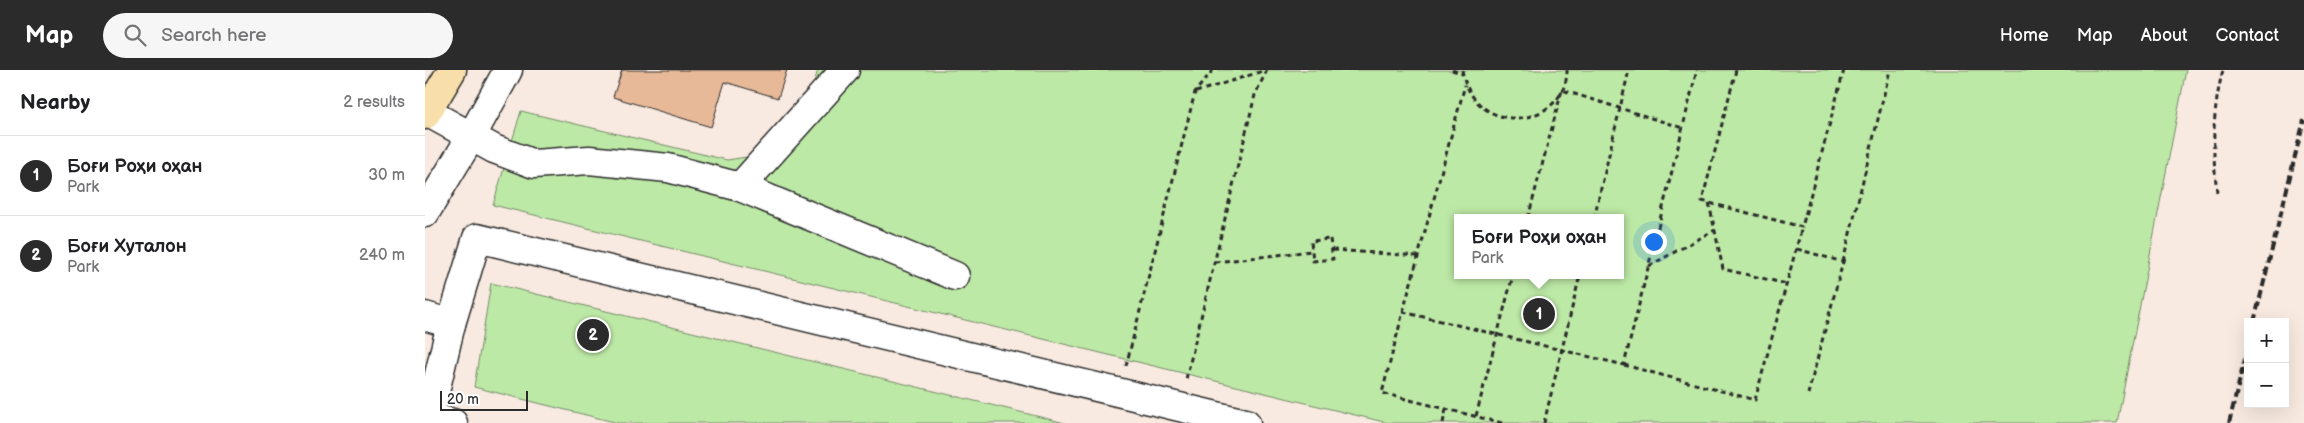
<!DOCTYPE html>
<html lang="en">
<head>
<meta charset="utf-8">
<style>
  body { margin:0; font-family:"Balsamiq Sans",sans-serif; background:#f6f6f6; color:#202124 }
  .controls { position:absolute; right:15px; bottom:15px; display:grid; overflow:hidden; border-radius:0px; box-shadow:0 5px 20px #0002 }
  .controls button { width:45px; height:45px; display:grid; place-items:center; padding:0; border:0; border-bottom:1px solid #e0e0e0; background:#fff; color:#202124; font:25px sans-serif }
  .scale { position:absolute; left:15px; bottom:12px; width:88px; box-sizing:border-box; padding-left:5px; border:2px solid #2b2b2b; border-top:0; font-size:14px; line-height:18px; white-space:nowrap; color:#2b2b2b; -webkit-text-stroke:4px #fff; paint-order:stroke }
  .you { position:absolute; left:1228px; top:171px; width:18px; height:18px; margin:-12px; border:4px solid #fff; border-radius:50%; background:#1a73e8; box-shadow:0 0 0 8px #1a73e833 }
  .badge { display:grid; place-items:center; width:32px; height:32px; border-radius:50%; background:#2b2b2b; color:#fff; font-size:16px; font-weight:700 }
  .pin { position:absolute; translate:-50% -50%; border:2px solid #fff; box-shadow:0 1px 5px #0006 }
  .popup { position:absolute; left:1029px; top:144px; width:170px; height:65px; box-sizing:border-box; display:grid; place-content:center; border-radius:0px; background:#fff; filter:drop-shadow(0 1px 4px #0005); font-size:16px; white-space:nowrap; color:#757577 }
  .popup b { font-size:19px; color:#202124 }
  .popup::after { content:''; position:absolute; left:50%; top:100%; margin-left:-10px; border:10px solid transparent; border-top-color:#fff }
  .list { margin:0; padding:0; list-style:none }
  h2 { display:flex; justify-content:space-between; align-items:center; height:65px; margin:0; padding:0 20px; font-size:21px }
  h2 small { font-size:16px; font-weight:400; color:#757577 }
  .list li { display:grid; grid-template-columns:32px 1fr auto; gap:15px; align-items:center; box-sizing:border-box; height:80px; padding:0 20px; border-top:1px solid #e0e0e0 }
  .list b { display:block; font-size:19px; white-space:nowrap }
  .list p { margin:0; font-size:16px; white-space:nowrap; color:#757577 }
  .list em { font-size:16px; font-style:normal; color:#757577 }
  .icon { flex:none; width:28px; height:28px; fill:none; stroke:currentColor; stroke-width:2; stroke-linecap:round; stroke-linejoin:round }
  .map { position:relative; flex:none; width:1879px; height:353px; overflow:hidden }
  header { display:flex; align-items:center; gap:30px; box-sizing:border-box; height:70px; padding:0 25px; background:#2b2b2b; color:#fff }
  header strong { font-size:24px }
  nav { display:flex; gap:28px; margin-inline-start:auto; font-size:18px }
  .search { width:350px; height:45px; background:#f6f6f6; display:flex; align-items:center; gap:12px; box-sizing:border-box; padding:0 18px; border-radius:28px; color:#757577; font-size:19px }
  main { display:flex }
  aside { flex:1; background:#fff }
  .map>svg:first-child { display:block }
  .green { fill:#bde9a6; stroke:#748a68; fill-rule:evenodd }
  .building { fill:#e7b998; stroke:#2b2b2b }
  .lines { fill:none; stroke-linecap:round; stroke-linejoin:round }
  .minor-casing { stroke:#2b2b2b; stroke-width:31 }
  .major-casing { stroke:#2b2b2b; stroke-width:31 }
  .path { stroke:#2b2b2b; stroke-width:3; stroke-dasharray:5 4; stroke-linecap:butt }
  .minor { stroke:#fff; stroke-width:28 }
  .major { stroke:#f8deab; stroke-width:28 }
  .rail { stroke:#2b2b2b; stroke-width:4; stroke-dasharray:8 4; stroke-linecap:butt }
</style>
</head>
<body>
<header>
<strong>Map</strong>
<div class="search"><svg class="icon" aria-label="search" viewBox="0 0 24 24"><circle cx="10" cy="10" r="6"/><path d="M15 15l6 6"/></svg>Search here</div>
<nav><a>Home</a><a>Map</a><a>About</a><a>Contact</a></nav>
</header>
<main>
<aside>
<h2>Nearby<small>2 results</small></h2>
<ul class="list">
<li><span class="badge">1</span><div><b>Боғи Роҳи оҳан</b><p>Park</p></div><em>30 m</em></li>
<li><span class="badge">2</span><div><b>Боғи Хуталон</b><p>Park</p></div><em>240 m</em></li>
</ul>
</aside>
<div class="map">
<svg width="1879" height="353" viewBox="0 0 1879 353">
  <rect width="100%" height="100%" fill="#f8eae0"/>
  <filter id="ink" filterUnits="userSpaceOnUse"><feTurbulence type="fractalNoise" baseFrequency=".02" numOctaves="2"/><feDisplacementMap in="SourceGraphic" scale="10" xChannelSelector="R" yChannelSelector="G"/><feConvolveMatrix kernelMatrix="1 2 1 2 8 2 1 2 1" color-interpolation-filters="sRGB"/></filter>
  <g filter="url(#ink)">
    <!-- green -->
    <g class="green">
      <path d="M393 0H1761L1692 353H963L68 135 96 41 302 90 367 80ZM1033 148H1195V205H1033Z"/>
      <path d="M66 213 640 353H193L49 317Z"/>
    </g>
    <!-- building -->
    <path class="building" d="M197 0H362L353 28 300 12 286 57 188 27Z"/>
    <g class="lines">
      <defs>
        <g id="minor">
          <path d="M2 42 69 79 109 94 164 90 243 98 315 117 530 206"/>
          <path d="M315 117 420 0"/>
          <path d="M0 143 46 67 83 0"/>
          <path d="M0 246 26 254"/>
          <path d="M28 353 4 347 26 254 52 168 821 353"/>
        </g>
        <path id="major" d="M0 45 27 0"/>
      </defs>
      <!-- minor casing -->
      <use href="#minor" class="minor-casing"/>
      <!-- major casing -->
      <use href="#major" class="major-casing"/>
      <!-- path -->
      <g class="path">
        <path d="M1027 0 1038 4"/>
        <path d="M1037 0C1050 71 1142 57 1142 0"/>
        <path d="M1311 0 1277 131 1377 157 1419 0"/>
        <path d="M771 22 841 0"/>
        <path d="M1792 122C1787 80 1787 41 1798 0"/>
        <path d="M1284 133 1298 199 1362 214"/>
        <path d="M1103 148 1137 20 1258 58"/>
        <path d="M1169 148 1204 0"/>
        <path d="M905 169 908 189 888 191 886 171Z"/>
        <path d="M1372 179 1418 192 1383 324"/>
        <path d="M907 180 993 186"/>
        <path d="M790 192 887 181"/>
        <path d="M1418 192 1465 0"/>
        <path d="M1224 196 1290 160"/>
        <path d="M978 242 1040 15"/>
        <path d="M1199 295 1330 330 1377 157"/>
        <path d="M701 296 770 22 788 0"/>
        <path d="M761 309 830 25 842 0"/>
        <path d="M1051 346 1088 205"/>
        <path d="M1018 353 1021 339"/>
        <path d="M1077 353 957 323 978 242 1199 295 1272 0"/>
        <path d="M1119 353 1155 205"/>
      </g>
      <!-- minor -->
      <use href="#minor" class="minor"/>
      <!-- major -->
      <use href="#major" class="major"/>
      <!-- rail -->
      <g class="rail">
        <path d="M1829 252 1879 50"/>
        <path d="M1804 353 1823 276"/>
      </g>
    </g>
  </g>
</svg>
<div class="controls">
<button>+</button>
<button>−</button>
</div>
<div class="scale">20 m</div>
<div class="you"></div>
<div class="pin badge" style="left:1114px;top:244px">1</div>
<div class="popup"><b>Боғи Роҳи оҳан</b>Park</div>
<div class="pin badge" style="left:168px;top:265px">2</div>
</div>
</main>
</body>
</html>
